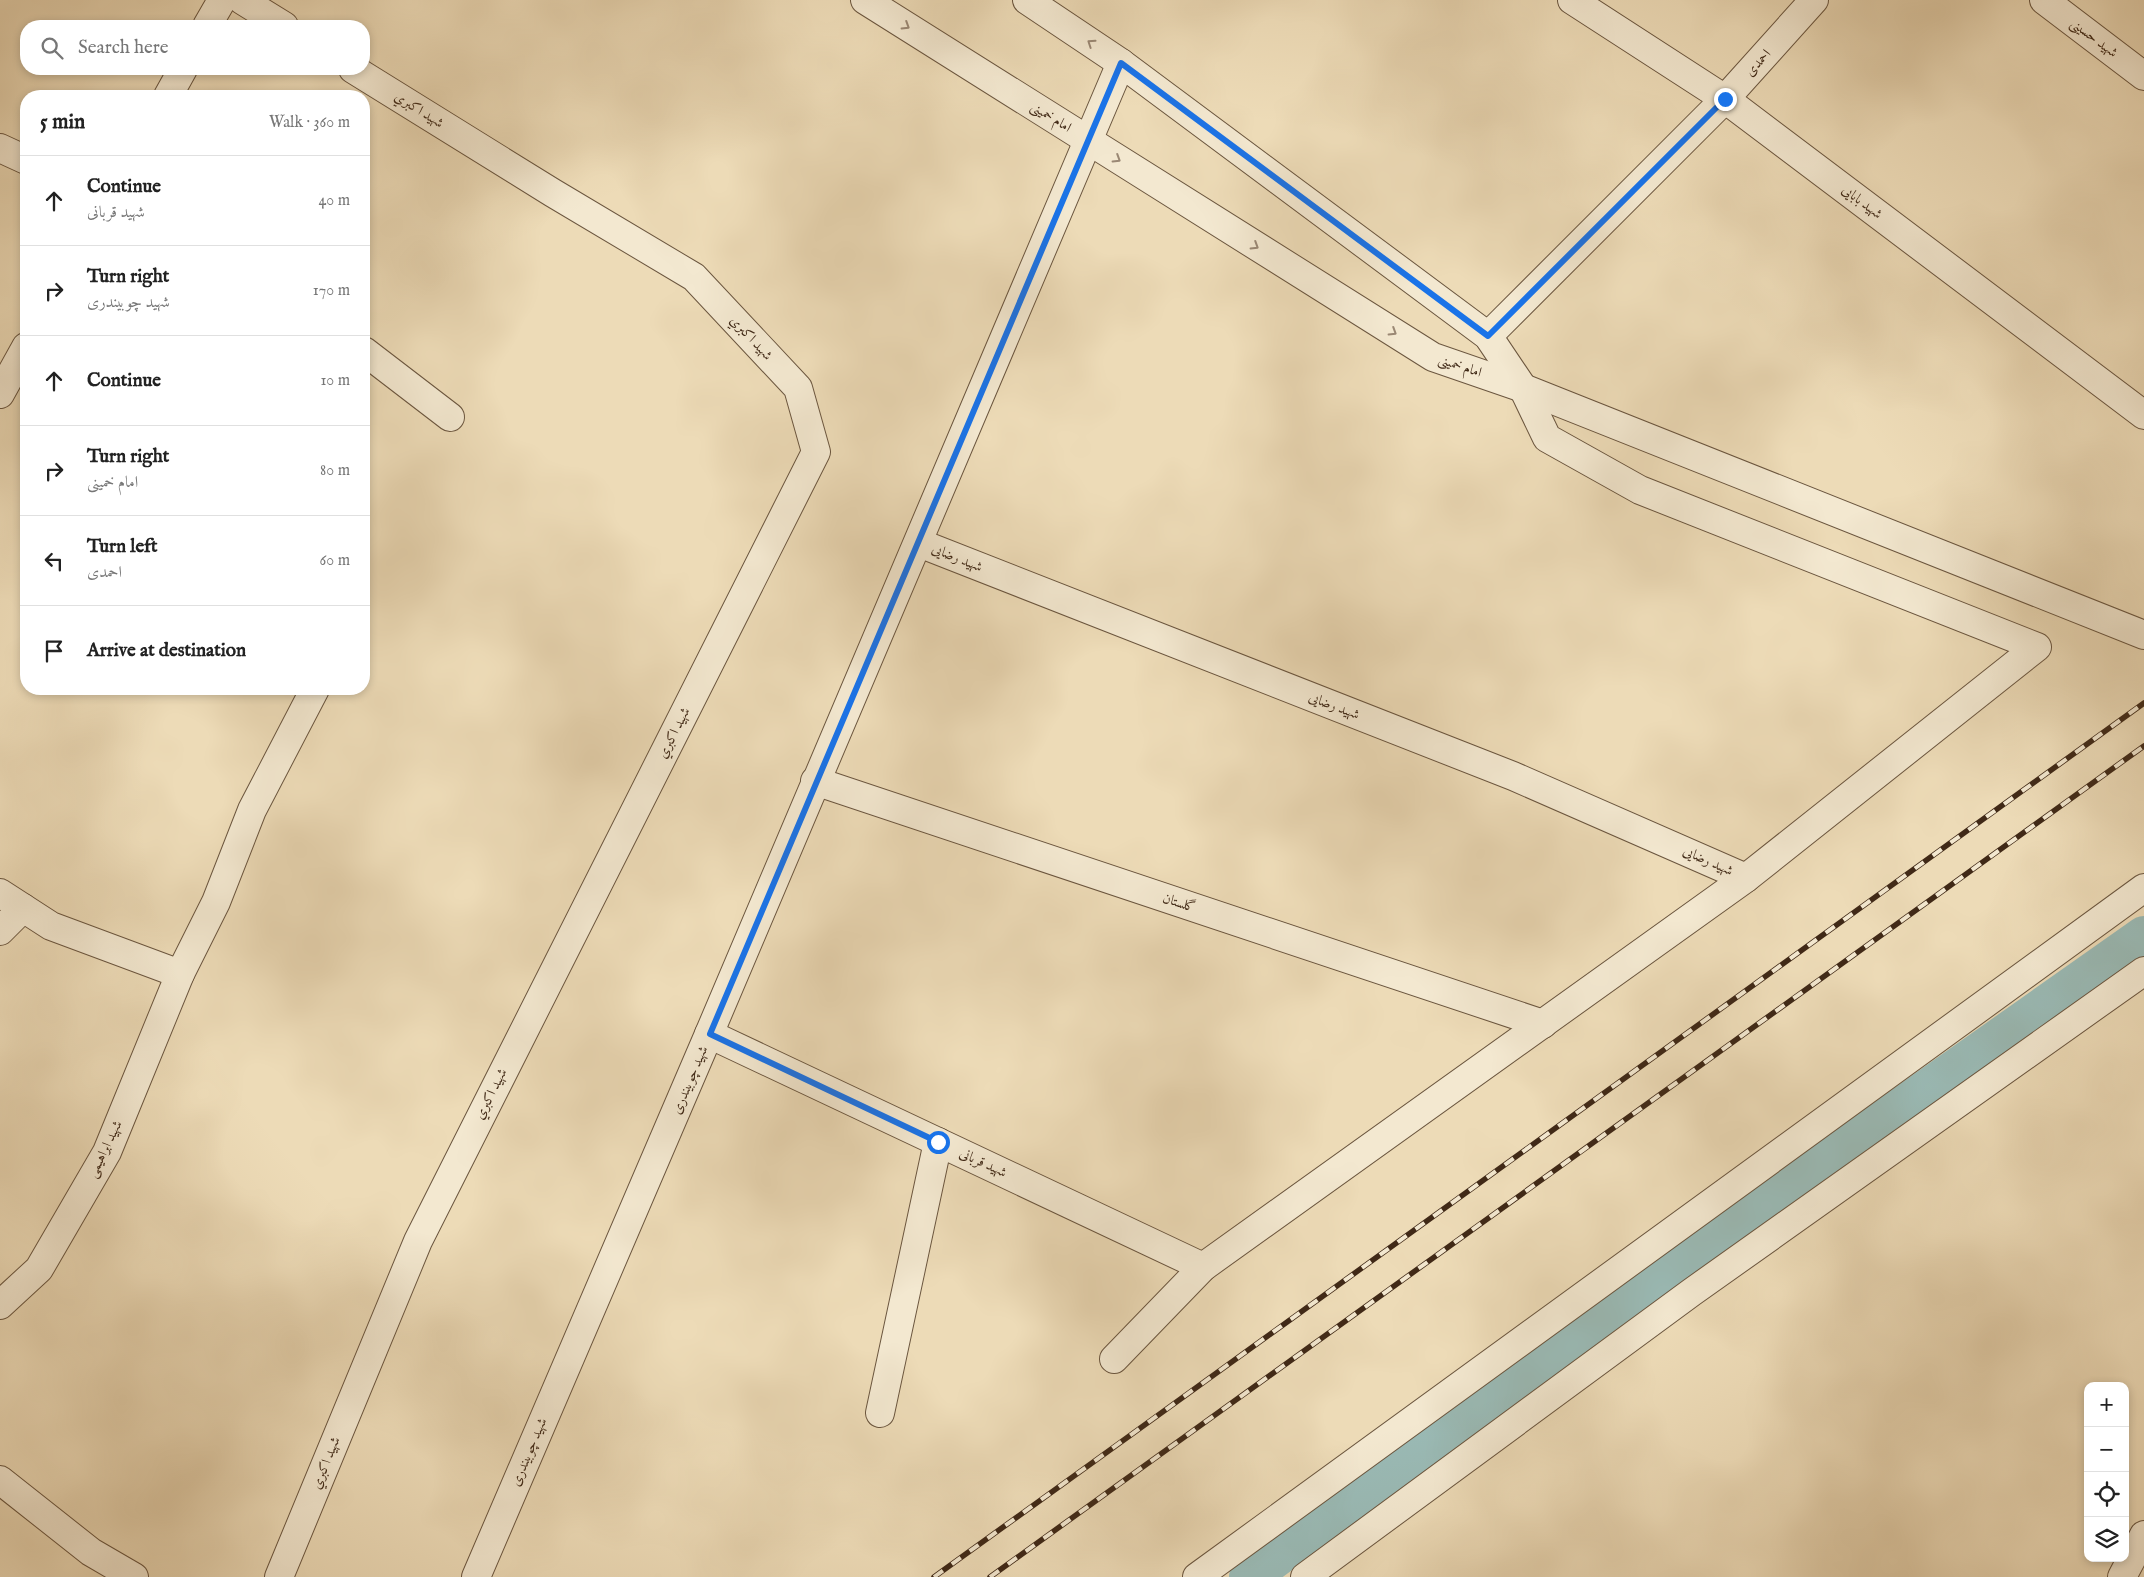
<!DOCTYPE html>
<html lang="en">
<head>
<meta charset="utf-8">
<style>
  body { margin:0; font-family:"IM FELL English",Amiri,serif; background:#f6f6f6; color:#222 }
  .controls { position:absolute; right:15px; bottom:15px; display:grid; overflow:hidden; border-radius:10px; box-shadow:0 2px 8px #0003 }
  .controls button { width:45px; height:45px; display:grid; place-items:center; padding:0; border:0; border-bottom:1px solid #e0e0e0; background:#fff; color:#222; font:25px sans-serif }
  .stop { position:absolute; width:15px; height:15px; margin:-11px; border:4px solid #1a73e8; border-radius:50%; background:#fff }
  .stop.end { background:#1a73e8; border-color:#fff; box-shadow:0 1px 5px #0008 }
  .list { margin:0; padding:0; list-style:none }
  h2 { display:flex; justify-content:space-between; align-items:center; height:65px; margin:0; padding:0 20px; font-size:21px }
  h2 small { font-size:16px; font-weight:400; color:#767676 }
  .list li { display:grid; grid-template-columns:32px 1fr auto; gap:15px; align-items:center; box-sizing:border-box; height:90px; padding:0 20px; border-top:1px solid #e0e0e0 }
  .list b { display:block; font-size:19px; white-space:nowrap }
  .list p { margin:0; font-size:16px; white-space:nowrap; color:#767676 }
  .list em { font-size:16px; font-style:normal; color:#767676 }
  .icon { flex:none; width:28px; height:28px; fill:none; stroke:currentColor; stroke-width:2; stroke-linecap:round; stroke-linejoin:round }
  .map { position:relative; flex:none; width:2144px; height:1577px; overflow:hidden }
  .search { position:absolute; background:#fff; box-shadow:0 2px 8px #0003; left:20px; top:20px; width:350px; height:55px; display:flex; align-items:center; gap:12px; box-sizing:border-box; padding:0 18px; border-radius:20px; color:#767676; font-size:19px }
  .panel { position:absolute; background:#fff; box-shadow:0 2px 8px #0003; left:20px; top:90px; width:350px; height:605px; border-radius:20px }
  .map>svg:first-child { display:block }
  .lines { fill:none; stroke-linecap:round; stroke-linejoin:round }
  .canal { stroke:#9abab5; stroke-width:40 }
  .minor-casing { stroke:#6b563f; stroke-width:30 }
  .minor { stroke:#f3e8d0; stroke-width:28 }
  .rail-casing { stroke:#402917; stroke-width:5.5 }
  .rail { stroke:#f3e8d0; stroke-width:4; stroke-dasharray:11; stroke-linecap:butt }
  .oneway { stroke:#9a8874 }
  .route { stroke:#1a73e8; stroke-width:6 }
  .labels { text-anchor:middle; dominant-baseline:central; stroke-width:4; stroke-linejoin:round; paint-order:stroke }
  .street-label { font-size:14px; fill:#402917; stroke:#f3e8d0 }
</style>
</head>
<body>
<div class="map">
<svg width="2144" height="1577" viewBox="0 0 2144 1577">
  <rect width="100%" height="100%" fill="#eddbb7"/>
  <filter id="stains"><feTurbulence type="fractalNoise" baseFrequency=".004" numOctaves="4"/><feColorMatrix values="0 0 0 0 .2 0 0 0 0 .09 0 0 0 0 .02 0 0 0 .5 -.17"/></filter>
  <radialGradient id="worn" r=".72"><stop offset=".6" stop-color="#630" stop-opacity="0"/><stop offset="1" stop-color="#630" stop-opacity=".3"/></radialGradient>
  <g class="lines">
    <!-- canal -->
    <path class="canal" d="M1249 1577 1552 1354 2144 936"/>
    <defs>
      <g id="minor">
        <path d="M242 0 284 26"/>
        <path d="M865 0 1433 357 1523 388 2144 635"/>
        <path d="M1027 0 1121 63 1488 336 1523 388 1547 438 1640 490 2037 647 1746 878 1203 1267 1114 1359"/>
        <path d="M1572 0 1725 99 2144 415"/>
        <path d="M2044 0 2144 76"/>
        <path d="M207 26 222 0"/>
        <path d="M168 96 183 69"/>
        <path d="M0 148 26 160"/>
        <path d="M1488 336 1725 99 1814 0"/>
        <path d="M364 351 450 417"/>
        <path d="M0 394 26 347"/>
        <path d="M919 543 1513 776 1746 878"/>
        <path d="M815 781 1543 1024"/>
        <path d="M0 893 51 926 180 974"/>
        <path d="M0 931 23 908"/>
        <path d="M709 1034 1203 1267"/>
        <path d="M0 1305 39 1269 107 1152 180 974 216 902 252 810 315 689"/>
        <path d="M880 1413 938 1142"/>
        <path d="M0 1480 91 1552 134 1577"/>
        <path d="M279 1577 418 1241 816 452 798 388 694 277 553 193 353 69"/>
        <path d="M476 1577 709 1034 1121 63"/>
        <path d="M1197 1577 2144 888"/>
        <path d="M1305 1577 1692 1292 2144 971"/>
        <path d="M2122 1577 2144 1535"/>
      </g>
    </defs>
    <!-- minor casing -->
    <use href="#minor" class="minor-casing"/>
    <!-- minor -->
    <use href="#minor" class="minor"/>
    <defs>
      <g id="rail">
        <path d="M934 1577 2144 703"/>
        <path d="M990 1577 2144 746"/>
      </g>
    </defs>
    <!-- rail casing -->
    <use href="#rail" class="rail-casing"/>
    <!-- rail -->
    <use href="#rail" class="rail"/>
  </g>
  <!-- one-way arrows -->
  <defs><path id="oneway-chevron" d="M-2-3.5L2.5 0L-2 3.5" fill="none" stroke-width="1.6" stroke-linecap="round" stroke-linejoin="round" transform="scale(1.25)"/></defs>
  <g class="oneway">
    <use href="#oneway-chevron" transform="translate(906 26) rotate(32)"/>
    <use href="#oneway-chevron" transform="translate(1091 43) rotate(-146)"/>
    <use href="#oneway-chevron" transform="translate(1117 159) rotate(32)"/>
    <use href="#oneway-chevron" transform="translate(1255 246) rotate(32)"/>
    <use href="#oneway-chevron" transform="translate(1393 332) rotate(32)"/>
  </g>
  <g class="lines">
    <!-- route -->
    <path class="route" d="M938 1142 710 1034 1121 63 1488 336 1725 99"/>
  </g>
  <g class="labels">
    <!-- street labels -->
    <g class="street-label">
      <text transform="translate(2094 38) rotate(37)">شهید حسینی</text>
      <text transform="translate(1758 63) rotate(-48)">احمدی</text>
      <text transform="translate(419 110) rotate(32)">شهيد اکبري</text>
      <text transform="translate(1051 117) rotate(32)">امام خمینی</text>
      <text transform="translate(1862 202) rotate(37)">شهید بابایی</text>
      <text transform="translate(751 338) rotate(47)">شهيد اکبري</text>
      <text transform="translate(1460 366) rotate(19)">امام خمینی</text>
      <text transform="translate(957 558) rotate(22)">شهید رضایی</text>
      <text transform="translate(1334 706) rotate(21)">شهید رضایی</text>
      <text transform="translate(674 733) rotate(-63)">شهيد اکبري</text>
      <text transform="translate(1708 861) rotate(24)">شهید رضایی</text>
      <text transform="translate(1179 903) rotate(18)">گلستان</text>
      <text transform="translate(690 1080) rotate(-67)">شهید چوبیندری</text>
      <text transform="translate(491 1094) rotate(-63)">شهيد اکبري</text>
      <text transform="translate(105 1149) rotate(-64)">شهید ابراهیمی</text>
      <text transform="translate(983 1163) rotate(25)">شهید قربانی</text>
      <text transform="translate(529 1452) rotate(-67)">شهید چوبیندری</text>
      <text transform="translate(326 1463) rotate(-68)">شهيد اکبري</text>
    </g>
  </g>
  <rect width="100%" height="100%" filter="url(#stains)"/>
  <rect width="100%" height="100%" fill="url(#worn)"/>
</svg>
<div class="controls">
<button>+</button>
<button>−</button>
<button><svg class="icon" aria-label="locate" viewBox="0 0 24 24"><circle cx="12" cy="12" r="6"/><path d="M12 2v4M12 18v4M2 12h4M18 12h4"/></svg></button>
<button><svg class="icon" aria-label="layers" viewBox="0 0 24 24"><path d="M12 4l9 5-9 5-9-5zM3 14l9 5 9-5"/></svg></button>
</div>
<div class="stop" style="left:938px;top:1142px"></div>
<div class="stop end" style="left:1725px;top:99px"></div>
<div class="search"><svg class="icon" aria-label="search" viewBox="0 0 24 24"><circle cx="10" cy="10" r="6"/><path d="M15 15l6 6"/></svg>Search here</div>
<section class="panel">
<h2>5 min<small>Walk · 360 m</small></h2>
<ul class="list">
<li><svg class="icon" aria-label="ahead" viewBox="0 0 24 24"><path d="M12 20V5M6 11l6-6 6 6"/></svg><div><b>Continue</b><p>شهید قربانی</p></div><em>40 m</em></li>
<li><svg class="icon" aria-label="right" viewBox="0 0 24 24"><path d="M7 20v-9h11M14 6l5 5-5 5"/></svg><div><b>Turn right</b><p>شهید چوبیندری</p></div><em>170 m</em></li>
<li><svg class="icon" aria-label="ahead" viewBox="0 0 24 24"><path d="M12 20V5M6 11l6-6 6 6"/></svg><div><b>Continue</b></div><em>10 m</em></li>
<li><svg class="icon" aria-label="right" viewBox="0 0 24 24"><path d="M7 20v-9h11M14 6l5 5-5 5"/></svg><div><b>Turn right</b><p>امام خمینی</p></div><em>80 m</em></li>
<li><svg class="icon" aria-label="left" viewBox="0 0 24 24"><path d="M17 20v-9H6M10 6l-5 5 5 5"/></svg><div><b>Turn left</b><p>احمدی</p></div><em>60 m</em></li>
<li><svg class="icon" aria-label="arrive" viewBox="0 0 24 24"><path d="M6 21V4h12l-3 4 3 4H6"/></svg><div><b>Arrive at destination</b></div></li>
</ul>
</section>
</div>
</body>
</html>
